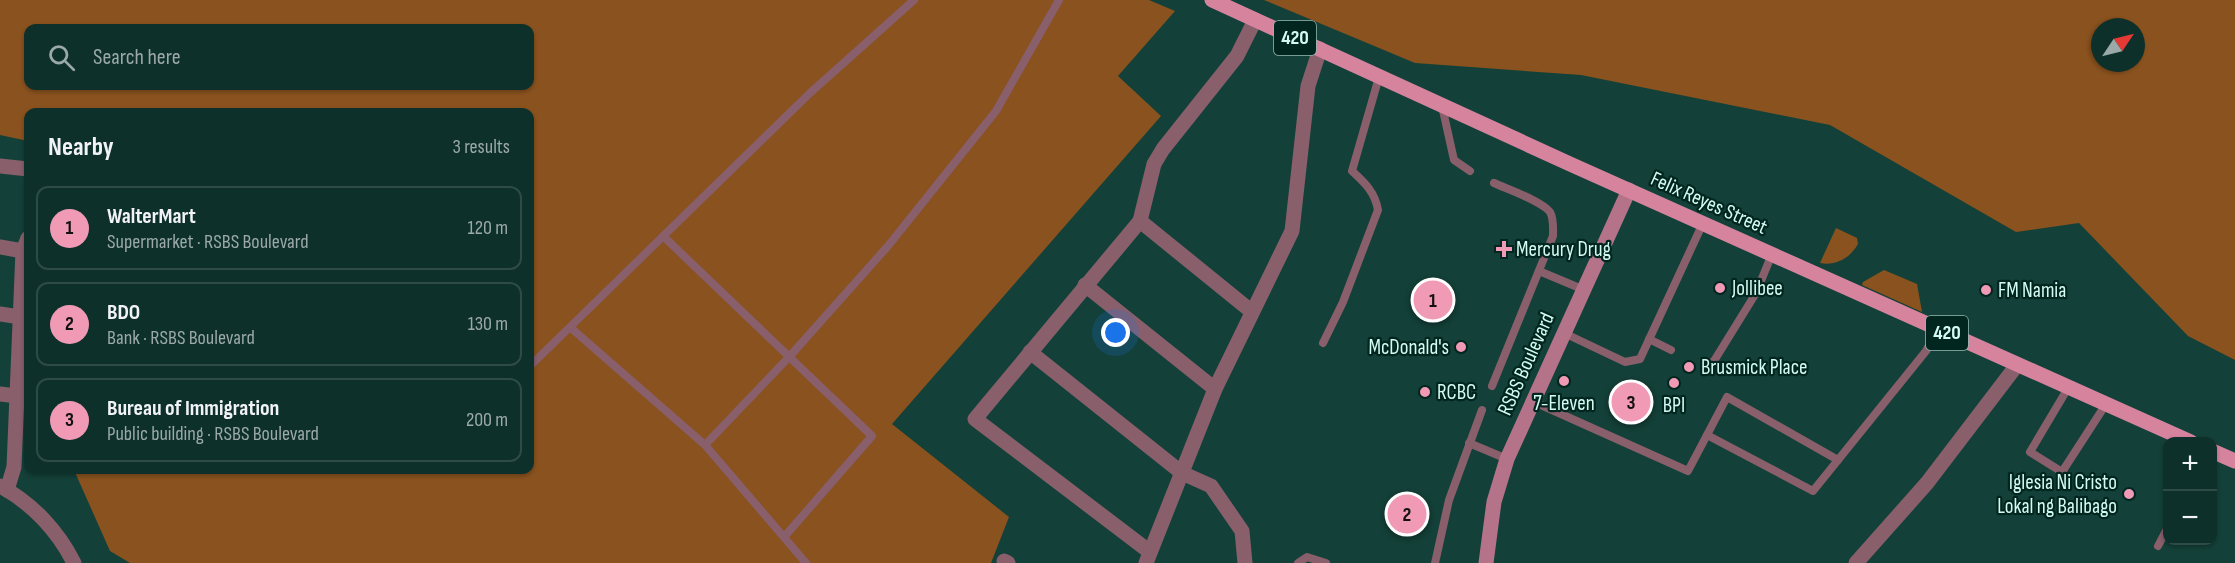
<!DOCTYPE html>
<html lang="en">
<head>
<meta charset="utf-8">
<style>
  body { margin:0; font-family:"Sofia Sans Condensed",sans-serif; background:#1c3c36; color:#f1f3f6 }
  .controls { position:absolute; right:18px; bottom:18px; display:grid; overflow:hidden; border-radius:12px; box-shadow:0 2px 4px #0004 }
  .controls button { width:54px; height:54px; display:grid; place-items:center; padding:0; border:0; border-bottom:2px solid #2e4b47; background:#0e302a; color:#f1f3f6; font:30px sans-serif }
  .compass { position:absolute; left:2091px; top:18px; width:54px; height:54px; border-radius:50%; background:#0e302a; box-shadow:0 2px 4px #0004; rotate:55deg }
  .you { position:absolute; left:1116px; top:333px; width:21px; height:21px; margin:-15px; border:4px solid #fff; border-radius:50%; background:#1a73e8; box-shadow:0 0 0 9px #1a73e833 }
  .badge { display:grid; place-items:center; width:39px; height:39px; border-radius:50%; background:#f09ab6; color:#111; font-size:20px; font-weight:700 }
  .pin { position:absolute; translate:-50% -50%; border:3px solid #fff; box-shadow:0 2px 6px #0006 }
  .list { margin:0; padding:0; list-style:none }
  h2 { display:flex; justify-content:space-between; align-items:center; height:78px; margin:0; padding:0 24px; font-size:26px }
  h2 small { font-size:20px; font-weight:400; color:#9ba9a8 }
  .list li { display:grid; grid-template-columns:39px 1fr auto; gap:18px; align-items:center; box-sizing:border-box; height:84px; margin:0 12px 12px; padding:0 12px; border:2px solid #2e4b47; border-radius:12px }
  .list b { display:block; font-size:22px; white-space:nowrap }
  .list p { margin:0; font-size:20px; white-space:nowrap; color:#9ba9a8 }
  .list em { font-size:20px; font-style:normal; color:#9ba9a8 }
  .icon { flex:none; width:33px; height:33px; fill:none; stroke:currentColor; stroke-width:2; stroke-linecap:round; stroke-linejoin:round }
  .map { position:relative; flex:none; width:2235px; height:563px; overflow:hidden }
  .search { position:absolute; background:#0e302a; box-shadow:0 2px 4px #0004; left:24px; top:24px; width:510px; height:66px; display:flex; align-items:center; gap:15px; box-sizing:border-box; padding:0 21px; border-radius:12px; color:#9ba9a8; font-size:22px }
  .panel { position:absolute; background:#0e302a; box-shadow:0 2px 4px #0004; left:24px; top:108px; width:510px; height:366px; border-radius:12px }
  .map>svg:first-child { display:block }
  .green { fill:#8a521e; fill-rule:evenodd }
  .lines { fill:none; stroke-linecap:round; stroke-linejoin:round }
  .lane { stroke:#885f6b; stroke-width:8 }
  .street { stroke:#885f6b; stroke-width:15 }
  .secondary { stroke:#b47388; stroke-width:15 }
  .primary { stroke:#d6839e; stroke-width:15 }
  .poi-dot { fill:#f09ab6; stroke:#01251f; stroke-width:2 }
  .labels { text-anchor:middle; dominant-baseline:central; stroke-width:4.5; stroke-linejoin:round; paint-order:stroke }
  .shield { fill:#01251f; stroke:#95bbb2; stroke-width:1.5 }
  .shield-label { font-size:20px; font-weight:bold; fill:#d4fbf1 }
  .street-label { font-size:21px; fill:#d4fbf1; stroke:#01251f }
  .poi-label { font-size:21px; fill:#d4fbf1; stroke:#01251f; text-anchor:start }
</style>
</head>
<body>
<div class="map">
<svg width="2235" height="563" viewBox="0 0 2235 563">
  <rect width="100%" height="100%" fill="#134038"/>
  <!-- green -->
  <g class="green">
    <path d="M0 0H1149L1175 11 1118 76 1161 116 892 424 1009 517 991 563H130L110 551 74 470H530V112H28V141L0 135ZM28 28H530V86H28Z"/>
    <path d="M1264 0H2235V360L2188 336 2079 223 2016 232 1830 125 1581 75 1415 63ZM2100 27H2136V63H2100Z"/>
    <path d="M1836 228 1857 238 1858 244C1850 258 1836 266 1820 263Z"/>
    <path d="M1884 270 1917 284 1922 312 1862 285 1863 282Z"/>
  </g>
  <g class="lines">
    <!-- lane -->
    <g class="lane">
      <path d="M1442 106 1454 160 1470 171"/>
      <path d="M663 236 872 436 785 536"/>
      <path d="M1539 271 1582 289"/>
      <path d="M571 328 705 445 806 563"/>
      <path d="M1564 333 1625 362 1640 359 1703 223"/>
      <path d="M1649 339 1671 350"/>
      <path d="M1323 343 1343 302 1378 210C1375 192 1365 183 1352 171L1379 77"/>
      <path d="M1707 365 1714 361 1756 293 1772 254"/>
      <path d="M530 366 810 93 914 0"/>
      <path d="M1492 386 1553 236C1553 229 1554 219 1550 212 1542 201 1507 189 1494 183"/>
      <path d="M2068 388 2030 452 2062 472 2106 404"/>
      <path d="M1532 401 1688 471 1727 397 1838 460"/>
      <path d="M1707 435 1813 491 1926 351 1938 329"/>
      <path d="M1469 443 1507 459"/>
      <path d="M705 445 790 356 888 246 996 111 1059 0"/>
      <path d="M405 470H406"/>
      <path d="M2158 546 2168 527"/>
      <path d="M1298 563 1307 557 1326 563"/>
      <path d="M1435 563 1449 500 1482 410"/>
    </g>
    <!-- street -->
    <g class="street">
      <path d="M0 166 28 169"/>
      <path d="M1140 221 1251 311"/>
      <path d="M0 247 23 251"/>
      <path d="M1085 285 1215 389"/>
      <path d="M0 314 20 317"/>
      <path d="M1030 352 1182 473 1211 486 1242 531 1245 563"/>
      <path d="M0 394 17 396"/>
      <path d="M0 486C32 503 58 531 74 563"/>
      <path d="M7 490 14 467 23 251 28 238"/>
      <path d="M1150 552 975 419 1140 221 1154 164 1163 149 1237 56 1255 20"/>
      <path d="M1004 561 1008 563"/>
      <path d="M1146 563 1215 389 1292 231 1308 86 1320 49"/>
      <path d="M1856 563 1927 483 2017 365"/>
    </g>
    <!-- secondary -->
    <path class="secondary" d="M1486 563 1494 502 1507 459 1629 190"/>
    <!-- primary -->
    <g class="primary">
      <path d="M1212 0 1570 164 2191 442"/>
      <path d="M2212 451 2235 461"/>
    </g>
  </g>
  <!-- markers -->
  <g class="poi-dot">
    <path d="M1501 240h6v6h6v6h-6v6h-6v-6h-6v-6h6z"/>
    <circle cx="1720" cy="288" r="6"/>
    <circle cx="1986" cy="290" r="6"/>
    <circle cx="1461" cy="347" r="6"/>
    <circle cx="1689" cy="367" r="6"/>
    <circle cx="1564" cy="381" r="6"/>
    <circle cx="1674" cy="383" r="6"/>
    <circle cx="1425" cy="392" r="6"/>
    <circle cx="2129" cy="494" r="6"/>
  </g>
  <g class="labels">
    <!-- shield labels -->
    <g class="shield">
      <rect x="1274" y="21" width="42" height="34" rx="4.5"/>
      <rect x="1926" y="316" width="42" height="34" rx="4.5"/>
    </g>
    <g class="shield-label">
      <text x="1295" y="38">420</text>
      <text x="1947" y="333">420</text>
    </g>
    <!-- street labels -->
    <g class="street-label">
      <text transform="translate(1709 203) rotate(24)">Felix Reyes Street</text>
      <text transform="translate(1526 364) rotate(-66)">RSBS Boulevard</text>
    </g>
    <!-- poi labels -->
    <g class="poi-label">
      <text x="1516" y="249">Mercury Drug</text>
      <text x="1732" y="288">Jollibee</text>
      <text x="1998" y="290">FM Namia</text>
      <text x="1449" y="347" text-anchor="end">McDonald's</text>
      <text x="1701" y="367">Brusmick Place</text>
      <text x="1437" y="392">RCBC</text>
      <text x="1564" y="403" text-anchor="middle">7-Eleven</text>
      <text x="1674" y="405" text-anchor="middle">BPI</text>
      <text x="2117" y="482" text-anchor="end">Iglesia Ni Cristo<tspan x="2117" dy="24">Lokal ng Balibago</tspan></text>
    </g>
  </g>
</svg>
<div class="controls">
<button>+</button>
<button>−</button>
</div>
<svg class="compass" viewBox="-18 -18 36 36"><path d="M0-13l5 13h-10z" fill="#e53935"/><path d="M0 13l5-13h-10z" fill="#9ba9a8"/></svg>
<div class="you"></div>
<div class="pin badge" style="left:1433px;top:300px">1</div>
<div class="pin badge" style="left:1407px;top:514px">2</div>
<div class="pin badge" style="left:1631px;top:402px">3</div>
<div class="search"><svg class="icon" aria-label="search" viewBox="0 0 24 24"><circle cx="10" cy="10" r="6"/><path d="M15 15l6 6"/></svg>Search here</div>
<section class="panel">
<h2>Nearby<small>3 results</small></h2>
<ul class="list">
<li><span class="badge">1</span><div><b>WalterMart</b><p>Supermarket · RSBS Boulevard</p></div><em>120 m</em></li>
<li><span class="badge">2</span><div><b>BDO</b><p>Bank · RSBS Boulevard</p></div><em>130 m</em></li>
<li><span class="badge">3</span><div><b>Bureau of Immigration</b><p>Public building · RSBS Boulevard</p></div><em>200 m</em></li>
</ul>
</section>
</div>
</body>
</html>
